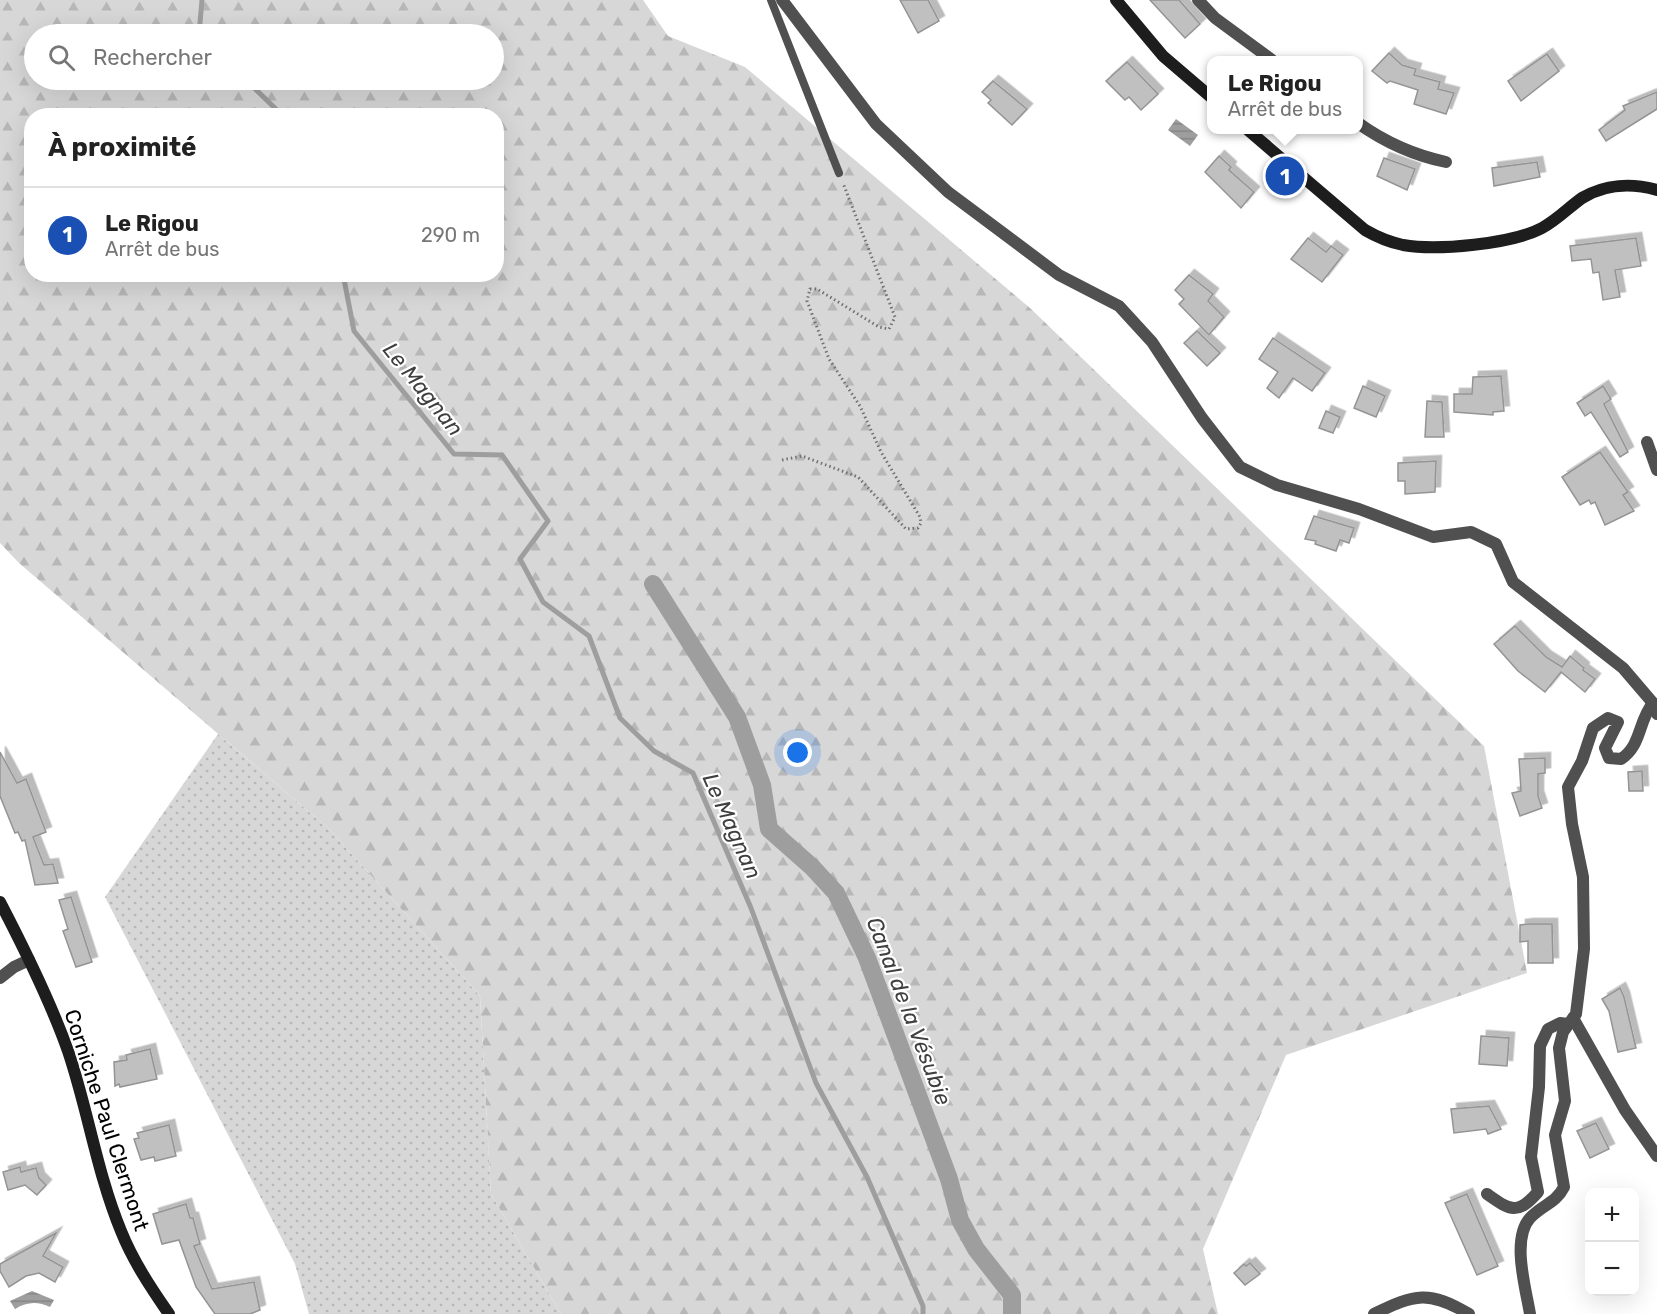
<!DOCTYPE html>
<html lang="fr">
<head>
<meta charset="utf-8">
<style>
  body { margin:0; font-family:Rubik,sans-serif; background:#f2f2f2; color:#222 }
  .controls { position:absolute; right:18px; bottom:18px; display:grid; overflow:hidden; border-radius:12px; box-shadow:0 6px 24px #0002 }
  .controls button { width:54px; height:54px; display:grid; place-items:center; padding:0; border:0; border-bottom:2px solid #e0e0e0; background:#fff; color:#222; font:30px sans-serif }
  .you { position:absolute; left:798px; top:753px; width:21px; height:21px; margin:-15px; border:4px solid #fff; border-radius:50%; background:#1a73e8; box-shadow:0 0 0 9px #1a73e833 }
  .badge { display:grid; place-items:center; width:39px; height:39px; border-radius:50%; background:#000; color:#fff; font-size:20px; font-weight:700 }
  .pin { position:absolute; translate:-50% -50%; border:3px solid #fff; box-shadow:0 2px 6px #0006 }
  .popup { position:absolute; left:1207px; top:56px; width:156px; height:78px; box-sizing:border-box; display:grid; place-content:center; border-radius:12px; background:#fff; filter:drop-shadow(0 2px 4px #0005); font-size:20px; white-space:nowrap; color:#767676 }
  .popup b { font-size:22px; color:#222 }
  .popup::after { content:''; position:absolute; left:50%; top:100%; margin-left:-12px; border:12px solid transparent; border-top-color:#fff }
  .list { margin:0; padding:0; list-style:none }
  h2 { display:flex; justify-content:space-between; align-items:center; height:78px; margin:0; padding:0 24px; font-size:26px }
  h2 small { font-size:20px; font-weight:400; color:#767676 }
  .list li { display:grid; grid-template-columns:39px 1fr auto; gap:18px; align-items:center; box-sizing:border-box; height:96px; padding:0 24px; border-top:2px solid #e0e0e0 }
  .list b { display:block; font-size:22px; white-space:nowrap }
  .list p { margin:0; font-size:20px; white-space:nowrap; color:#767676 }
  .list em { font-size:20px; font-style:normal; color:#767676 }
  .icon { flex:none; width:33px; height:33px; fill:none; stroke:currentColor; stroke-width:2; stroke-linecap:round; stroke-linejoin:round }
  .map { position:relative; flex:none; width:1657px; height:1314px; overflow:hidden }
  .search { position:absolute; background:#fff; box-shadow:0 6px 24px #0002; left:24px; top:24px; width:480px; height:66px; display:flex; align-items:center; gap:15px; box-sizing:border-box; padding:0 21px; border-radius:33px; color:#767676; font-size:22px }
  .panel { position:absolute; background:#fff; box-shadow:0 6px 24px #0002; left:24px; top:108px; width:480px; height:174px; border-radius:24px }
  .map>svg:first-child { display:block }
  .grass { fill:url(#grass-dots) }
  .forest { fill:url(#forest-firs); fill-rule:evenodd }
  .water { fill:url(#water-rules) }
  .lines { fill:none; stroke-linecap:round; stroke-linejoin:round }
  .stream { stroke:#9e9e9e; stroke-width:5 }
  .canal { stroke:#9e9e9e; stroke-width:18 }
  .building { fill:#c0c0c0; stroke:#949494; stroke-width:1.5; filter:url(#shadow) }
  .path { stroke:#727272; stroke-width:3; stroke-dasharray:1.5 3; stroke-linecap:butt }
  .lane { stroke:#505050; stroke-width:8 }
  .street { stroke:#505050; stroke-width:12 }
  .secondary { stroke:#1d1d1d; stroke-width:12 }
  .labels { text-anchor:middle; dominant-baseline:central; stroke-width:4.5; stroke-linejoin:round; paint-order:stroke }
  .street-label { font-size:21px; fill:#000; stroke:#fff }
  .water-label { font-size:22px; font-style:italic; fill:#3f3f3f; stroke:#fff }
</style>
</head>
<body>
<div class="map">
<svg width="1657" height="1314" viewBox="0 0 1657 1314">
  <defs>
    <pattern id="grass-dots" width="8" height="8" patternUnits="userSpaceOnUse" patternTransform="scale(1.5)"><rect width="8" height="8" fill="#d7d7d7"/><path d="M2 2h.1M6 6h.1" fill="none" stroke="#b7b7b7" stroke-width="1.8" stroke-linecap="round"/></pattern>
    <pattern id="forest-firs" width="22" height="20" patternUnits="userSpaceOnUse" patternTransform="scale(1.5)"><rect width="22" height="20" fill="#d7d7d7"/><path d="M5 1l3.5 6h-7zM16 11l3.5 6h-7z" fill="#b7b7b7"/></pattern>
    <pattern id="water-rules" width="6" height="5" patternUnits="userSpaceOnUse" patternTransform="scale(1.5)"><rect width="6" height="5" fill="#9e9e9e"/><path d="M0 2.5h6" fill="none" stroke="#868686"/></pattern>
    <filter id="shadow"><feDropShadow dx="5.5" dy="-5.5" stdDeviation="0" flood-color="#0004"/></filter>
  </defs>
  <rect width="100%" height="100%" fill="#fff"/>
  <!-- grass -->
  <path class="grass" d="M218 734 329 829 480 996 491 1194 561 1314H309L295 1264 105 897Z"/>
  <!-- forest -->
  <path class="forest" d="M0 0H643L668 36 745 67 1030 308 1484 746 1527 973 1286 1055 1203 1249 1218 1314H561L491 1194 480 996 329 829 19 563 0 543ZM34 34H494V80H34ZM32 116H496V274H32Z"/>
  <!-- water -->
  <g class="water">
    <path d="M1176 119 1198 135 1190 146 1168 130Z"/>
    <path d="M32 1291 54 1300 50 1307C37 1301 27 1302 15 1309L10 1301Z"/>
  </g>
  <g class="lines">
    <!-- stream -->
    <g class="stream">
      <path d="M199 34 202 0"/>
      <path d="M246 80 283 116"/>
      <path d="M343 274 354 331 454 454 502 455 548 521 520 559 543 602 589 636 620 718 654 751 693 773 751 908 816 1083 867 1177 923 1306V1314"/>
    </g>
    <!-- canal -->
    <path class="canal" d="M653 584 737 717 762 785 769 829 812 867 836 893 867 958 949 1179 960 1220 976 1249 1012 1295V1314"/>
  </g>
  <!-- building -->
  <g class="building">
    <path d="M900 0H928L939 21 918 33Z"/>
    <path d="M1150 0H1179L1200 24 1185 38Z"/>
    <path d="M1389 53 1402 65 1416 69 1414 75 1440 82 1438 89 1454 93 1446 114 1414 104 1418 90 1390 81 1387 83 1372 71Z"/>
    <path d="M1547 54 1559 71 1521 101 1508 81Z"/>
    <path d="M1127 62 1158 94 1141 110 1129 97 1125 100 1106 81Z"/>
    <path d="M993 81 1027 109 1012 125 988 103 991 100 982 92Z"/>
    <path d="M1657 92V109L1606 141 1599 130 1625 110 1623 106Z"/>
    <path d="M1219 156 1231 167 1229 170 1254 192 1241 208 1205 172Z"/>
    <path d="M1384 158 1415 169 1407 190 1377 176Z"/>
    <path d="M1537 162 1540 177 1494 186 1492 168Z"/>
    <path d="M1308 238 1326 252 1331 246 1343 255 1322 282 1291 259Z"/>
    <path d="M1636 238 1641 266 1615 270 1620 297 1603 300 1599 272 1593 273 1591 259 1572 261 1570 246Z"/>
    <path d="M1189 275 1213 294 1208 301 1224 317 1209 335 1179 304 1184 299 1175 290Z"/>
    <path d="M1197 331 1220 353 1207 366 1184 343Z"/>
    <path d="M1273 338 1325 373 1312 391 1293 378 1279 398 1267 388 1278 372 1259 359Z"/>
    <path d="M1501 376 1504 411 1493 412V415L1454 412V394H1472L1473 377Z"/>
    <path d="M1363 386 1385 396 1376 417 1354 408Z"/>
    <path d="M1603 386 1611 399 1604 404 1628 452 1620 457 1591 412 1585 416 1577 403Z"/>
    <path d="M1427 401 1442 402 1444 437H1425Z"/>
    <path d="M1326 411 1340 417 1333 433 1319 428Z"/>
    <path d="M1600 452 1628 492 1623 495 1634 511 1605 525 1595 502 1591 504 1589 500 1580 505 1562 477Z"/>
    <path d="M1436 461 1435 492 1405 494V481H1398V463Z"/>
    <path d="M1314 516 1354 528 1349 543 1340 540 1336 551 1315 544 1316 541 1305 539Z"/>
    <path d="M1515 626 1546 657 1562 667 1570 656 1584 668 1583 670 1595 679 1585 692 1561 672 1545 692 1518 671 1494 644Z"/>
    <path d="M0 752 17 783 26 779 46 832 33 837 44 865 53 864 58 883 35 885 25 840 22 841 18 832 15 833 0 796Z"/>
    <path d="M1545 758V773L1538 774V796L1542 808 1520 816 1512 793 1521 791 1519 759Z"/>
    <path d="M1642 771 1643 791H1629L1628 772Z"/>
    <path d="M71 897 92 962 76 967 63 931 68 929 59 900Z"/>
    <path d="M1528 924H1552L1553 963H1528V941L1520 942V925Z"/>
    <path d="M1620 988 1624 997 1636 1048 1618 1052 1609 1011 1602 999Z"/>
    <path d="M1481 1036 1509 1038 1507 1066 1479 1064Z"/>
    <path d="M150 1049 157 1079 120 1087 119 1084 115 1086 114 1062 127 1060 126 1055Z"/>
    <path d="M1489 1106 1501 1129 1488 1134 1486 1129 1454 1133 1451 1109Z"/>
    <path d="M1596 1123 1609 1149 1590 1158 1577 1131Z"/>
    <path d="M169 1125 176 1156 155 1161 154 1157 141 1160 134 1139 139 1138 137 1133Z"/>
    <path d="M20 1167 21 1172 36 1168 39 1178 46 1185 37 1195 25 1185 8 1190 3 1172Z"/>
    <path d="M1467 1194 1498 1266 1477 1275 1445 1203Z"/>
    <path d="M186 1204 190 1218H193L200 1244 194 1246 212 1289 254 1282 260 1310 250 1314H215L196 1287 179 1240 162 1244 153 1214Z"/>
    <path d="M56 1233 43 1256 63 1267 55 1282 39 1273 26 1276 9 1287 0 1271V1264Z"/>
    <path d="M1250 1263 1260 1274 1245 1285 1234 1273 1244 1264 1246 1266Z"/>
  </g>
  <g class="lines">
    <!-- path -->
    <path class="path" d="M782 460 802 456 858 477 906 529 918 528 921 523 920 517 881 452 860 406 829 359 807 301 810 289H817L879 327 889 329 895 317 843 183"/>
    <!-- lane -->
    <path class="lane" d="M771 0 839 173"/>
    <!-- street -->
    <g class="street">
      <path d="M782 0 876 124 948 192 1059 275 1119 306 1152 342 1202 418 1240 467 1277 485 1359 509 1433 537 1471 532 1496 544 1513 582 1623 668 1653 703 1657 714"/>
      <path d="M1198 0 1215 18 1272 60"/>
      <path d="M1358 123C1386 143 1413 155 1446 162"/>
      <path d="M1647 442 1657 470"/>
      <path d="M0 978 14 967 29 960"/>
      <path d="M1573 1018 1625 1110 1657 1156"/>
      <path d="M1487 1194C1510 1210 1517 1216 1538 1192L1531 1157 1539 1087 1540 1046 1548 1029 1560 1023 1568 1024"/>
      <path d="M1374 1314C1415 1294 1429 1290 1469 1314"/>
      <path d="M1530 1314C1526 1289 1511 1239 1530 1218 1542 1205 1556 1203 1564 1187L1555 1135 1565 1101 1559 1048 1563 1032 1576 1014 1584 949 1583 877 1572 824 1568 787 1582 761 1593 728 1608 718 1618 722 1605 748 1609 758 1621 759C1642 745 1638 721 1653 703"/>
    </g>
    <!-- secondary -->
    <g class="secondary">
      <path d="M1116 0 1163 56 1212 98"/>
      <path d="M1248 130 1365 230C1377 237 1389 242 1403 245 1437 251 1512 244 1542 228 1557 220 1568 208 1582 198 1605 184 1632 183 1657 190"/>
      <path d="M0 902C25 950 50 1000 68 1051 88 1110 97 1173 121 1231 133 1261 151 1288 169 1314"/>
    </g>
  </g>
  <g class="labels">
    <!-- street labels -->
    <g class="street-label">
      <text transform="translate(107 1120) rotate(72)">Corniche Paul Clermont</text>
    </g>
    <!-- water labels -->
    <g class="water-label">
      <text transform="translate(423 389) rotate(51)">Le Magnan</text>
      <text transform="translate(732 826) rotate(66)">Le Magnan</text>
      <text transform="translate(909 1011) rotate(69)">Canal de la Vésubie</text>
    </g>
  </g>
</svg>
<div class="controls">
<button>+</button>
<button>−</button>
</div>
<div class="you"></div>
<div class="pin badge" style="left:1285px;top:176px;background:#1a4fb4">1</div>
<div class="popup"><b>Le Rigou</b>Arrêt de bus</div>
<div class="search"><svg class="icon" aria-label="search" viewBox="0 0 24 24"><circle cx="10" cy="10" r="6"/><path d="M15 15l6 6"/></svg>Rechercher</div>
<section class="panel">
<h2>À proximité<small></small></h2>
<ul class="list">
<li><span class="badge" style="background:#1a4fb4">1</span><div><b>Le Rigou</b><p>Arrêt de bus</p></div><em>290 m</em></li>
</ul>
</section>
</div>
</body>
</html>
